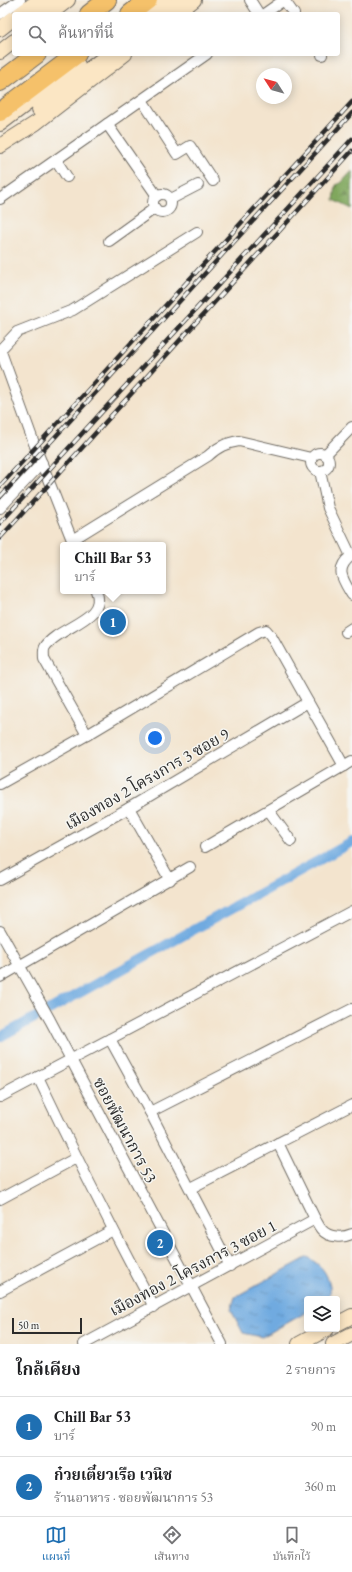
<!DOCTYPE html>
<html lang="th">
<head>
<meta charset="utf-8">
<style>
  body { margin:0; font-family:"EB Garamond","Noto Serif Thai",serif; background:#f6f6f6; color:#202124 }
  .controls { position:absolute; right:12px; bottom:12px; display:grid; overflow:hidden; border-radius:4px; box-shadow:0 2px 10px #0003 }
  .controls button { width:36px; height:36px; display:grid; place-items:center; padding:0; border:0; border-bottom:1px solid #e0e0e0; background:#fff; color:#202124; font:20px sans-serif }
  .compass { position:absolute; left:256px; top:68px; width:36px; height:36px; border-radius:50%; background:#fff; box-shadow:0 2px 10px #0003; rotate:306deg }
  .scale { position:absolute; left:12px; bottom:10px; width:70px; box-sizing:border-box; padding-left:4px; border:2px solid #2b2b2b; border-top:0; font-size:11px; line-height:14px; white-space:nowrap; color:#2b2b2b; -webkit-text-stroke:3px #f6f6f2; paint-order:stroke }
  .you { position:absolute; left:155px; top:738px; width:14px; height:14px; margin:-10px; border:3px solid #fff; border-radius:50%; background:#1a73e8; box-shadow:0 0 0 6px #1a73e833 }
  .badge { display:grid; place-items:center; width:26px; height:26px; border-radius:50%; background:#1f6fb2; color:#fff; font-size:13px; font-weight:700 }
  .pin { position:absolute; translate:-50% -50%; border:2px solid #fff; box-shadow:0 1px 4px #0006 }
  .popup { position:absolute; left:60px; top:542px; width:106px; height:52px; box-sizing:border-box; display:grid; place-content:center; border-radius:4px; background:#fff; filter:drop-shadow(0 1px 3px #0005); font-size:13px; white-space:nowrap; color:#757577 }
  .popup b { font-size:15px; color:#202124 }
  .popup::after { content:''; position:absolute; left:50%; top:100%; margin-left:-8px; border:8px solid transparent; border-top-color:#fff }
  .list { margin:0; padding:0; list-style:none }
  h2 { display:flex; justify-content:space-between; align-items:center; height:52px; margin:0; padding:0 16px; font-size:17px }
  h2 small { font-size:13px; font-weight:400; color:#757577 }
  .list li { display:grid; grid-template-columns:26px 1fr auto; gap:12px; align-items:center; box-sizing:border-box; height:60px; padding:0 16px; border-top:1px solid #e0e0e0 }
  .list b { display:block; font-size:15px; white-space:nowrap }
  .list p { margin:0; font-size:13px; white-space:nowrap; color:#757577 }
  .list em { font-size:13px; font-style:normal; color:#757577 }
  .icon { flex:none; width:22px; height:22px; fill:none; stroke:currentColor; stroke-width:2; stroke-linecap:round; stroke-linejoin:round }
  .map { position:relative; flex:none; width:352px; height:1344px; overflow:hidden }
  .search { position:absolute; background:#fff; box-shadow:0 2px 10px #0003; left:12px; right:12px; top:12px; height:44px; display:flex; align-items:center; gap:10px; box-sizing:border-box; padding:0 14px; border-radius:4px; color:#757577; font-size:15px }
  .sheet { height:172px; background:#fff }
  nav { display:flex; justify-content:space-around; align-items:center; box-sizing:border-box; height:56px; border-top:1px solid #e0e0e0; background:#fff; font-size:11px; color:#757577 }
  nav a { display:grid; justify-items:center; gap:2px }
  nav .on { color:#1f6fb2 }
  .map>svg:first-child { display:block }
  .forest { fill:url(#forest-firs); stroke:#566944 }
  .water { fill:url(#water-ripples); stroke:#4e6a86 }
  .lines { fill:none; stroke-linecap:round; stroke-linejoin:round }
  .canal { stroke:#70aae0; stroke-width:10 }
  .street-casing { stroke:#716c64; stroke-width:12 }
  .secondary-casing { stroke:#716c64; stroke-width:16 }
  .highway-casing { stroke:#716c64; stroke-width:20 }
  .street { stroke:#fff; stroke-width:10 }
  .secondary { stroke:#fbe6c4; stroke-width:14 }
  .highway { stroke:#f5c16b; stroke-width:18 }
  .rail-casing { stroke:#2b2b2b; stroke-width:4.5 }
  .rail { stroke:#f6f6f2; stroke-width:3; stroke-dasharray:9; stroke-linecap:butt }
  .labels { text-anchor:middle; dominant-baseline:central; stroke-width:3; stroke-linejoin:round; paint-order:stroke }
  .street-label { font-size:16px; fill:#2b2b2b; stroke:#f6f6f2 }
</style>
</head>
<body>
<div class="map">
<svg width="352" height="1344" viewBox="0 0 352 1344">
  <defs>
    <pattern id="forest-firs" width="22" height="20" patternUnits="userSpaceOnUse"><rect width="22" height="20" fill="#80a75d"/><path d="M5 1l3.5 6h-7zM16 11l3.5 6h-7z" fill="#69884d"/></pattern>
    <pattern id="water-ripples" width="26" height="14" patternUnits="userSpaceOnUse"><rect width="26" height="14" fill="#70aae0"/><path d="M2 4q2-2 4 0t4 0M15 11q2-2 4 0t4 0" fill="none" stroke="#5c8bb6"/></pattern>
  </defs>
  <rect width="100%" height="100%" fill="#f6f6f2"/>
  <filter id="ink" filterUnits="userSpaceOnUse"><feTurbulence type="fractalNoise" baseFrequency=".025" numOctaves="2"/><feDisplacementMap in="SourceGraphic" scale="8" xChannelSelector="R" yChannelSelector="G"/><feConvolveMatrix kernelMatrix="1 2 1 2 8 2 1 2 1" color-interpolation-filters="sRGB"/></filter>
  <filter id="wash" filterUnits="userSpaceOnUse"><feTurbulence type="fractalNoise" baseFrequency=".012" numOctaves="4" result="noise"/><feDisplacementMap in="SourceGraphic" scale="16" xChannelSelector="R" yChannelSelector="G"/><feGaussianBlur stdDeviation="0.9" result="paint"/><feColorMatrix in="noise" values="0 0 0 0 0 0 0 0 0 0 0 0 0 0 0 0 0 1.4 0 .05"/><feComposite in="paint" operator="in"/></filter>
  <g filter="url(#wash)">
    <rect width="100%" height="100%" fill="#f3e4ce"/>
    <!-- forest -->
    <path class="forest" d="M352 171V209L334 200 336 185 341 183Z"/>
    <!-- water -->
    <path class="water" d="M308 1257C321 1266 327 1271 330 1287 331 1291 330 1296 326 1298 322 1301 312 1299 307 1299V1312L262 1337 243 1333 231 1310 235 1297Z"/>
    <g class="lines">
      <!-- canal -->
      <path class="canal" d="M0 1037 352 842"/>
    </g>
  </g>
  <g filter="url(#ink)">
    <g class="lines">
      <defs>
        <g id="street">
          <path d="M250 0 259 14"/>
          <path d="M0 14 20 0"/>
          <path d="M264 14 284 0 294 14"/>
          <path d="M322 54V55"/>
          <path d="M142 100 177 154 190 146 213 181"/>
          <path d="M107 124 157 196"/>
          <path d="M56 160 67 177"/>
          <circle cx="162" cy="203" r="9"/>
          <path d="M0 199 207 54"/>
          <path d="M171 199 198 185"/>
          <path d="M109 241 155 208"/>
          <path d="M0 349 35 446 74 545"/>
          <path d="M0 350 17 332 73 310 197 232"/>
          <circle cx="320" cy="462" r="9"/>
          <path d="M325 455 352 427"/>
          <path d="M320 471 328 508 351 556C334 569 343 580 352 595"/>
          <path d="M0 508 42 463"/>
          <path d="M72 540 208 456C218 447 226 443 239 441L311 458"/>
          <path d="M346 632 352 628"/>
          <path d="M87 735 44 659C44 655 43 650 45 647 57 627 109 619 96 591"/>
          <path d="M0 784 87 735 259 632 266 630 271 636 344 766"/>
          <path d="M129 808 170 880"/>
          <path d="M269 811 291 841"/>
          <path d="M205 847 352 761"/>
          <path d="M0 880 129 808 308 702"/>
          <path d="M0 931 50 1020 222 1344"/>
          <path d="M0 977 190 867"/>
          <path d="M110 1039 150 1112 230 1266"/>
          <path d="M38 1077C75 1155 113 1231 154 1307"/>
          <path d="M0 1097 352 911"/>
          <path d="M150 1112 352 1009"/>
          <path d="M278 1143 315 1219C317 1222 319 1227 322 1230 329 1238 343 1238 352 1234"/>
          <path d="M191 1188 352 1105"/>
          <path d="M0 1199 76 1158"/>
          <path d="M0 1291 113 1230"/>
          <path d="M84 1344 315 1219"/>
        </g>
        <g id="secondary">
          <path d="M20 14 39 0"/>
          <path d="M34 14 54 0"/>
          <path d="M50 14 68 0"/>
          <path d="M146 14 165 0"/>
          <path d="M162 14 181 0"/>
          <path d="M176 14 194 0"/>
          <path d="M0 29 14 18"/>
          <path d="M0 52 14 41"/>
          <path d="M39 110 69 84 109 54"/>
          <path d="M0 124 78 65"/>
          <path d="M0 146 36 123 125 54"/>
          <path d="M337 1324 352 1316"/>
          <path d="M299 1344 327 1329"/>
          <path d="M333 1344 352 1334"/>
        </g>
        <g id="highway">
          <path d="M89 14 107 0"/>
          <path d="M130 14 148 0"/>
          <path d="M0 82 37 54"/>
          <path d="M0 112 77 54"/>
        </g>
      </defs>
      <!-- street casing -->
      <use href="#street" class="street-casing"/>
      <!-- secondary casing -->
      <use href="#secondary" class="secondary-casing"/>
      <!-- highway casing -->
      <use href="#highway" class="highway-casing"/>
      <!-- street -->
      <use href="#street" class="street"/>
      <!-- secondary -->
      <use href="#secondary" class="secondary"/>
      <!-- highway -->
      <use href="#highway" class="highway"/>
      <defs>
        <g id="rail">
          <path d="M0 486 352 102"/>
          <path d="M0 497 352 113"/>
          <path d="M0 523 352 139"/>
          <path d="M0 538 352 151"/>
        </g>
      </defs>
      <!-- rail casing -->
      <use href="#rail" class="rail-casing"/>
      <!-- rail -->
      <use href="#rail" class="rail"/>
    </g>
  </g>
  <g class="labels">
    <!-- street labels -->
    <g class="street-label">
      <text transform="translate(147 779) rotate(-30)">เมืองทอง 2 โครงการ 3 ซอย 9</text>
      <text transform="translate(125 1130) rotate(62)">ซอยพัฒนาการ 53</text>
      <text transform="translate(193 1268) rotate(-28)">เมืองทอง 2 โครงการ 3 ซอย 1</text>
    </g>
  </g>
</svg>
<div class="controls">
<button><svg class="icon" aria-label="layers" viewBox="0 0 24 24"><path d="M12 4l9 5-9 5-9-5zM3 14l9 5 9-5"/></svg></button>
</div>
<svg class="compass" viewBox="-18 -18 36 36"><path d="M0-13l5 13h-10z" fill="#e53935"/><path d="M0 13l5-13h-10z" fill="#757577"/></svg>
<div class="scale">50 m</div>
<div class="you"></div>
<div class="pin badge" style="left:113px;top:622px">1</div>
<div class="popup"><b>Chill Bar 53</b>บาร์</div>
<div class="pin badge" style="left:160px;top:1243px">2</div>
<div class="search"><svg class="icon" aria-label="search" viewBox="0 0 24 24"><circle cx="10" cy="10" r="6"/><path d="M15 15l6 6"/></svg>ค้นหาที่นี่</div>
</div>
<section class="sheet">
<h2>ใกล้เคียง<small>2 รายการ</small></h2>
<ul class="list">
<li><span class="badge">1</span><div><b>Chill Bar 53</b><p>บาร์</p></div><em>90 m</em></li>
<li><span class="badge">2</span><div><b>ก๋วยเตี๋ยวเรือ เวนิช</b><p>ร้านอาหาร · ซอยพัฒนาการ 53</p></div><em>360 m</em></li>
</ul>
</section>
<nav>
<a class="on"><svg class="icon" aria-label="map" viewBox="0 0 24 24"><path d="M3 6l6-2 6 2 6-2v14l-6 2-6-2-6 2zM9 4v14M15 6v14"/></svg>แผนที่</a>
<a><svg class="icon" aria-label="directions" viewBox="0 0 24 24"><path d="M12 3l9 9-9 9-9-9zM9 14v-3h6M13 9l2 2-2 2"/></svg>เส้นทาง</a>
<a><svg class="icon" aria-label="saved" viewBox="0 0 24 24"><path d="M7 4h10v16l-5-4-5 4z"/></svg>บันทึกไว้</a>
</nav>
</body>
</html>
